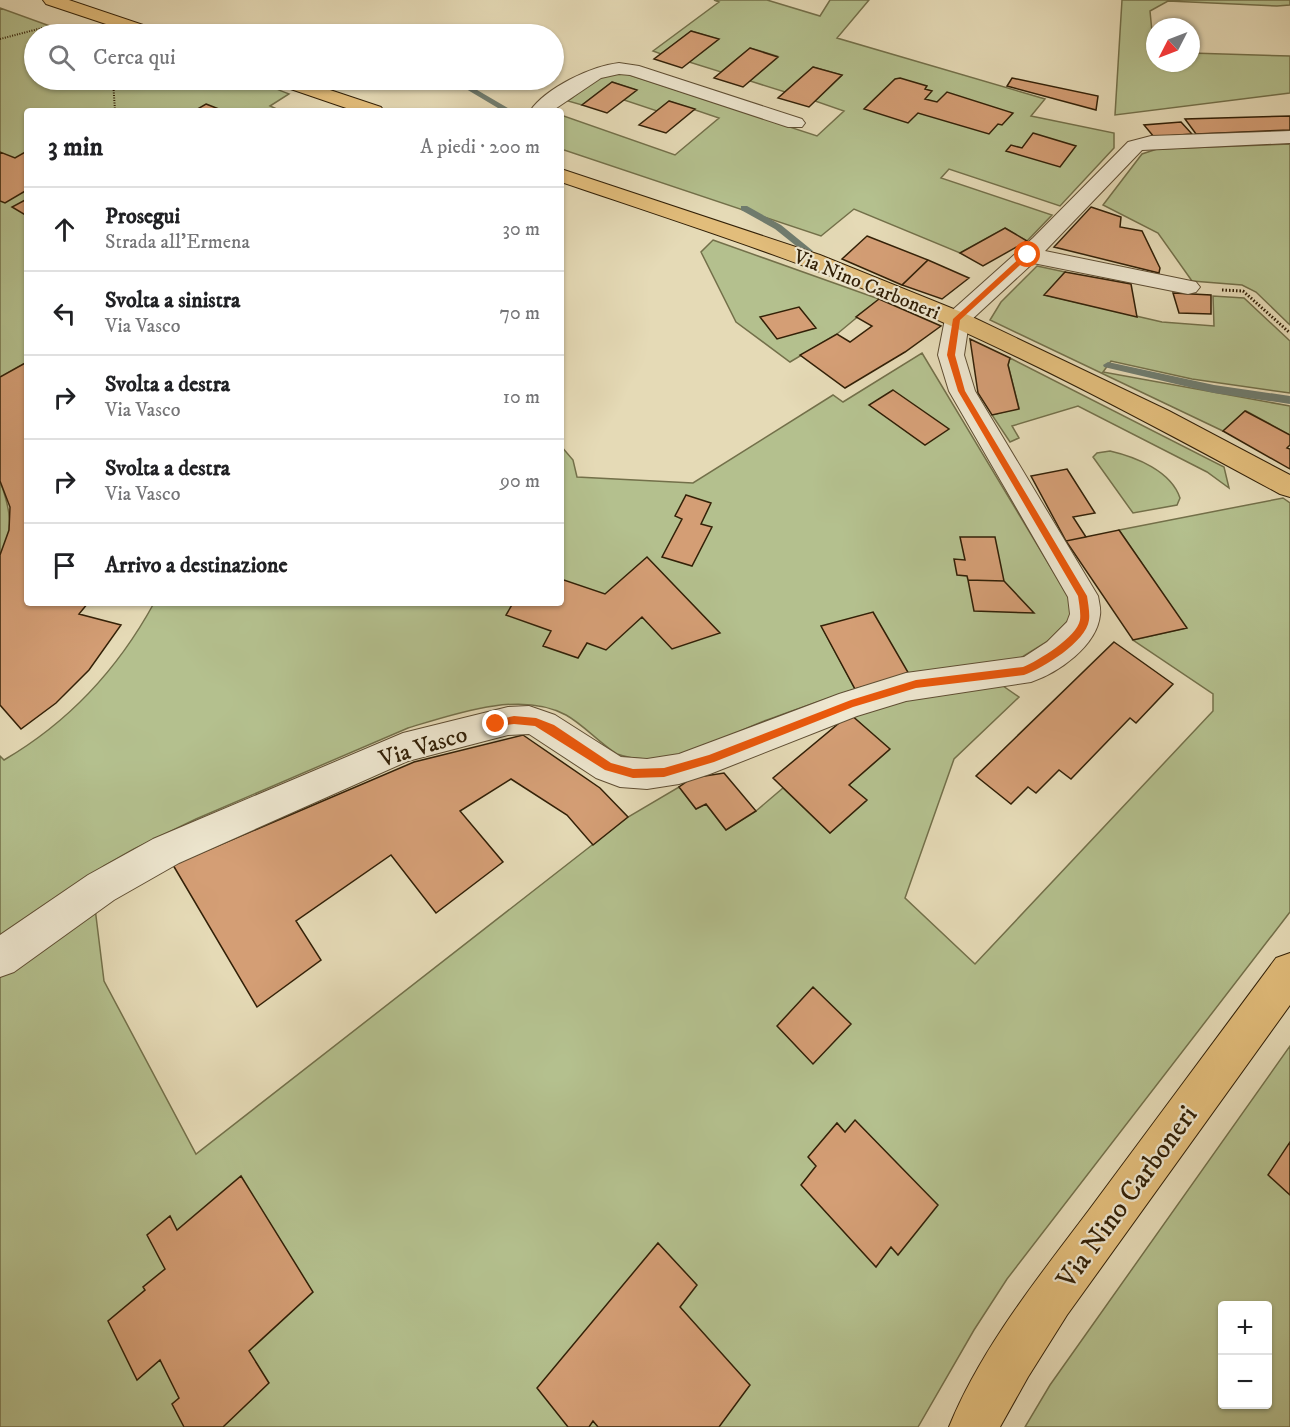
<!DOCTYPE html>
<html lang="it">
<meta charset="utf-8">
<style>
body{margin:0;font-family:"IM FELL DW Pica",serif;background:#f6f6f6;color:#202124}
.controls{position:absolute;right:18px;bottom:18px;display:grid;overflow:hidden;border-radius:6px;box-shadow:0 2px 4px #0004}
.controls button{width:54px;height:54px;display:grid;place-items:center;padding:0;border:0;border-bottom:2px solid #e0e0e0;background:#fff;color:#202124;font:30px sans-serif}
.compass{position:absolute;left:1146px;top:18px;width:54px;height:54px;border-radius:50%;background:#fff;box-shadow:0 2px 4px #0004;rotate:228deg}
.stop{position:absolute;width:18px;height:18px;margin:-14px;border:4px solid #ea580c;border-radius:50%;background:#fff}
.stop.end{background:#ea580c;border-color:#fff;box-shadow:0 2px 6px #0008}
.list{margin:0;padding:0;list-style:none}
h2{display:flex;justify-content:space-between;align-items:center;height:78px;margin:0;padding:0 24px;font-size:26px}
h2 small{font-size:20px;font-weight:400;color:#757577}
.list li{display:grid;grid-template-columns:39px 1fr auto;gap:18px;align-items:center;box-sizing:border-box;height:84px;padding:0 24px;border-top:2px solid #e0e0e0}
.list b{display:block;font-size:22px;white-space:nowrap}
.list p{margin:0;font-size:20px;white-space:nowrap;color:#757577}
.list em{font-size:20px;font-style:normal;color:#757577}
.icon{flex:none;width:33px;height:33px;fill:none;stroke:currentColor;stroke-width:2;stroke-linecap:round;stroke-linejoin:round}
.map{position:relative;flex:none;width:1290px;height:1427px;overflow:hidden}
.search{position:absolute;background:#fff;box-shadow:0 2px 4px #0004;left:24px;top:24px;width:540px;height:66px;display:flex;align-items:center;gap:15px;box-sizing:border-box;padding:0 21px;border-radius:33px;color:#757577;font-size:22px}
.panel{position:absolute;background:#fff;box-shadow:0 2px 4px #0004;left:24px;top:108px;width:540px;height:498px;border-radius:6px}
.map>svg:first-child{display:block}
</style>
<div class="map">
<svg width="1290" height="1427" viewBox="0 0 1290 1427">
<rect width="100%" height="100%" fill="#e5dab6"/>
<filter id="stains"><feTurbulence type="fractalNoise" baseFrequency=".00333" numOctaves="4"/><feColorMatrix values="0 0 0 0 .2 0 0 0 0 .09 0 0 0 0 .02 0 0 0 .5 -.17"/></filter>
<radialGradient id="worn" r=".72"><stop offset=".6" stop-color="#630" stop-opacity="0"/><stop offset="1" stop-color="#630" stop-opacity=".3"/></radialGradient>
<!-- green -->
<path fill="#b4c08e" stroke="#73704a" stroke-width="1.5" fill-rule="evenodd" d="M714 0H767L820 16 830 0H869L837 38 1045 99 1031 116 1114 133V148L1060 206 949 169 941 178 1052 215 1027 241 1005 228 960 253 854 209 821 236 561 149V115L675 155 719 118 669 101 657 111 624 100 636 90 612 82 582 105 568 101C589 85 600 72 627 74L817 136 844 111 815 101 842 75 813 67 785 92 750 81 777 56 750 48 721 72 689 62 718 39 691 31 661 54 653 51 719 2Z
M1122 0H1290V5L1277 6 1168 1 1150 11 1155 63H1191V53L1290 56V93L1115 115Z
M0 8 72 34H34V80H195L220 89C249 72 260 83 289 94L270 106 281 111H27V362L0 377Z
M1290 144V325L1256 292 1242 285 1192 281 1158 233 1103 205 1142 154 1157 149Z
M713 240 879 299 837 334 790 362 736 322 701 252Z
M1037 266 1065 272 1045 295 1162 322 1214 326 1213 296 1244 298 1290 341V393L1192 379 1111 361 1103 372 1290 406V435L1246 411 1223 431 990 320 1001 302Z
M922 353 1071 601 1070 618 1066 623 1048 641 1019 659 909 674 822 627 855 689C826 699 796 709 767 720 722 737 667 772 617 754 599 743 584 725 566 715 521 690 454 714 408 728L196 819 134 849 104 866 0 940V756L4 760C69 722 118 669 154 603H561V446L573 460 577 477 693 483 833 395 843 402Z
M1010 358 1224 467 1229 488 1207 472 1078 406 1012 426 1019 438 1010 442 992 415 1019 408 1008 365Z
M1110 451C1136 457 1171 471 1180 498L1177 505 1133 513 1093 457 1097 453Z
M0 481C9 505 16 532 0 555Z
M1283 498 1290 503V912L1007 1279 974 1330 918 1427H0V977L95 908 104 981 196 1154 628 817 679 787 696 809 706 804 726 830 756 811 783 788 830 833 866 801 849 785 889 750 850 714 923 695 1003 686 1019 697 954 759 905 898 975 964 1213 711V694L1133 640 1186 628 1119 530Z
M1290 1046V1427H1025L1050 1385ZM1222 1306H1268V1404H1222Z"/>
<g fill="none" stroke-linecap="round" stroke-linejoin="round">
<!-- stream -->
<path fill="#6f7c6f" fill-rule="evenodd" d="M387 31 396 34H387Z
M451 80H460L513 111H503Z
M741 206H747L781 225 813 251 805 253 775 229 741 210Z
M1108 362 1214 385 1290 396V404L1214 393 1104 367 1103 365Z"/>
</g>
<!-- building -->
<path fill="#d49e75" stroke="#322007" stroke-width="1.5" d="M691 31 719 39 682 68 654 59Z
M750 48 778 57 743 87 714 78Z
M813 67 842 75 809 107 778 98Z
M900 78 927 86 925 89 932 91 925 99 937 102 947 92 1013 113 1002 125 998 124 989 134 918 113 908 123 864 109 895 79Z
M1012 78 1098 96 1096 110 1007 86Z
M612 82 637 90 607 113 582 105Z
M669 101 695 109 666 133 639 125Z
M206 104 224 111H194Z
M1290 116V130L1196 134 1185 119Z
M1181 122 1192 134 1154 137 1144 125Z
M1033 133 1076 146 1060 167 1006 151 1011 145 1022 148Z
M27 151V190L5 203 0 201V152L15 158Z
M27 199V216L12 207Z
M1091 207 1121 217 1120 227 1142 231 1160 268 1159 273 1054 247Z
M1005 228 1027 241 983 266 960 253Z
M867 236 928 260 902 285 842 259Z
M928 260 969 278 942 299 902 285Z
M1065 272 1131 284 1137 317 1044 295Z
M1173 293 1211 295V314L1179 313Z
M879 299 941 326 905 352 845 388 800 355 837 334 850 342 872 326 856 317Z
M799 307 816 328 777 339 760 317Z
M970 339 1010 358 1008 365 1019 409 992 415 978 393Z
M27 362V603H88L79 614 121 625 89 670 56 703 21 729 0 705V555L9 530 10 507 0 481V377Z
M893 390 949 429 925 445 869 405Z
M1245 411 1290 435V445L1287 448 1290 449V469L1223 431Z
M1067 469 1095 513 1073 517 1086 537 1066 541 1031 476Z
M686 495 711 503 701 524 712 527 692 566 662 557 682 519 675 516Z
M1119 530 1187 628 1133 640 1066 541Z
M960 537H995L1004 581 968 580 967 576 957 575 954 559 965 560Z
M647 557 720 633 672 649 642 617 606 650 587 643 578 658 543 646 551 631 506 615 513 603H561V579L605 594Z
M968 580 1004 581 1034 613 974 611Z
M873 612 909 674 855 689 821 626Z
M1114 642 1173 684 1136 723 1130 718 1071 779 1059 770 1036 793 1028 787 1011 804 976 776Z
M850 714 890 749 849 785 867 800 830 833 773 778Z
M523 735 600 788 628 817 593 845 567 815 511 779 460 811 503 862 436 913 391 855 296 921 321 960 257 1007 173 865 414 762Z
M724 773 756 811 726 830 706 804 696 809 679 787 692 778Z
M813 987 851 1024 813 1064 777 1026Z
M855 1120 938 1205 898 1255 891 1247 876 1267 801 1185 816 1166 808 1157 837 1123 845 1132Z
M1290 1142V1195L1268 1175Z
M241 1176 313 1292 249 1351 269 1383 223 1427H184L172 1404 179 1398 160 1360 137 1380 108 1321 145 1290 143 1287 165 1269 147 1235 170 1216 177 1230Z
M658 1243 697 1285 680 1307 750 1385 719 1427H598L593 1421 589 1427H568L537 1388Z"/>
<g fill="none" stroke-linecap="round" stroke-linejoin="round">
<defs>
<path id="minor" d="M619 63 639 66 802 119 805 123 802 127H788L630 75 619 74 601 78 552 111H530C546 88 591 66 619 63Z
M1290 131V143L1142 150 1045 251 1196 282 1200 287 1196 292 1188 294 1033 263 969 322 964 355 975 391 1098 596C1099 602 1101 609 1100 615 1097 646 1058 673 1031 682L906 701 857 716 710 774 679 784 647 789 620 787 596 778 529 734 508 735 408 761 179 863 114 900 14 972 0 977V935L88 875 153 839 403 733 508 707 529 706 555 715 621 757 647 759 679 754 839 694 906 673 1024 657 1047 642 1067 622 1070 614 1068 597 949 391 938 355 945 319 948 314 1033 238 1128 142 1151 136Z"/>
<path id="major" d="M43 0H69L158 30 161 34H136L46 4Z
M273 80H300L381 107 384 111H355L276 84Z
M561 169 820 255 966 314 1169 411 1290 475V497L1280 494C1171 435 1062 376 949 325 823 268 691 226 561 182Z
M1290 953V1005L1067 1315 1028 1377 1000 1427H949C981 1348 1038 1278 1089 1210 1151 1126 1214 1042 1276 958Z"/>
</defs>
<!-- minor casing -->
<use href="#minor" stroke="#5f4e33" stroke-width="2"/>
<!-- major casing -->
<use href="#major" stroke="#322007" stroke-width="2"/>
<!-- path-far1 -->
<path stroke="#322007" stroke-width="2" stroke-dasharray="1 1.5" stroke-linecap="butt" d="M0 39 42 28
M113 80 115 111"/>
<!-- path -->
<path stroke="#322007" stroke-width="3" stroke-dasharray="1.5 2" stroke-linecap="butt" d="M1222 290 1243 291 1290 333"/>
<!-- minor -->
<use href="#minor" fill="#eee7d0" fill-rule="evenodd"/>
<!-- major -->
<use href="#major" fill="#e2bd7b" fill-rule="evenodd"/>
</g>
<!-- route -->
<path fill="#ea580c" d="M1025 253 1031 255 960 320 955 355 965 391 1087 596C1088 603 1090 613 1089 620 1086 642 1043 668 1024 675L916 688 853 707 714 762 664 777 633 778 605 770 535 726 514 724 493 727 491 724 496 720 514 716 536 718 554 725 611 763 633 769 664 768 709 755 851 700 916 680 1023 667C1038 661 1077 637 1080 620 1081 613 1079 603 1078 596L958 391 947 355 953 319Z"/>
<g text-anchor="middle" stroke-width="4.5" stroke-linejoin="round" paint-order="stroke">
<!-- far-street labels -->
<g font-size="20" fill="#322007" stroke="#eee7d0">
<text transform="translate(867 284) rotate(22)" y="7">Via Nino Carboneri</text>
</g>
<!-- street labels -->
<g font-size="24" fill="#322007" stroke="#eee7d0">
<text transform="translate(423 746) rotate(-17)" y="8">Via Vasco</text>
</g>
<!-- near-street labels -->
<g font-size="28" fill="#322007" stroke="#eee7d0">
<text transform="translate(1126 1196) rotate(-54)" y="10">Via Nino Carboneri</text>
</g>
</g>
<rect width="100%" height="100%" filter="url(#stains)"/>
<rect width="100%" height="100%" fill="url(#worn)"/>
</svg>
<div class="controls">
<button>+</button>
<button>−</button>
</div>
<svg class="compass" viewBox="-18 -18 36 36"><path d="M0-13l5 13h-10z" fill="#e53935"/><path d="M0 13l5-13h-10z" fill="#757577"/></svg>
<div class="stop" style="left:1028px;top:255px"></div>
<div class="stop end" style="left:496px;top:724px"></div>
<div class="search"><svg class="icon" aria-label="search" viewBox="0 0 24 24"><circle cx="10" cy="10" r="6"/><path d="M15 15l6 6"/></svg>Cerca qui</div>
<section class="panel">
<h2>3 min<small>A piedi · 200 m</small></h2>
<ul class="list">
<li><svg class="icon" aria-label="ahead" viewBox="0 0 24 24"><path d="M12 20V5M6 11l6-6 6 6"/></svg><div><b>Prosegui</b><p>Strada all'Ermena</p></div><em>30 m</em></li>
<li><svg class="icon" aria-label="left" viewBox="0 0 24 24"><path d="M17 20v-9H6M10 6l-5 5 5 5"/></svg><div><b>Svolta a sinistra</b><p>Via Vasco</p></div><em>70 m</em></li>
<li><svg class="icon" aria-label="right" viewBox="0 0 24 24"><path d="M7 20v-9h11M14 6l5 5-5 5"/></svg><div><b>Svolta a destra</b><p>Via Vasco</p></div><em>10 m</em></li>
<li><svg class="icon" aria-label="right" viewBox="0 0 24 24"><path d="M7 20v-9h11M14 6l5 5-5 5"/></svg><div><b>Svolta a destra</b><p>Via Vasco</p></div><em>90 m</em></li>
<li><svg class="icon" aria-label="arrive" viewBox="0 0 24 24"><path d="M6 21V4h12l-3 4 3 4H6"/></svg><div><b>Arrivo a destinazione</b></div></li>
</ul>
</section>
</div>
